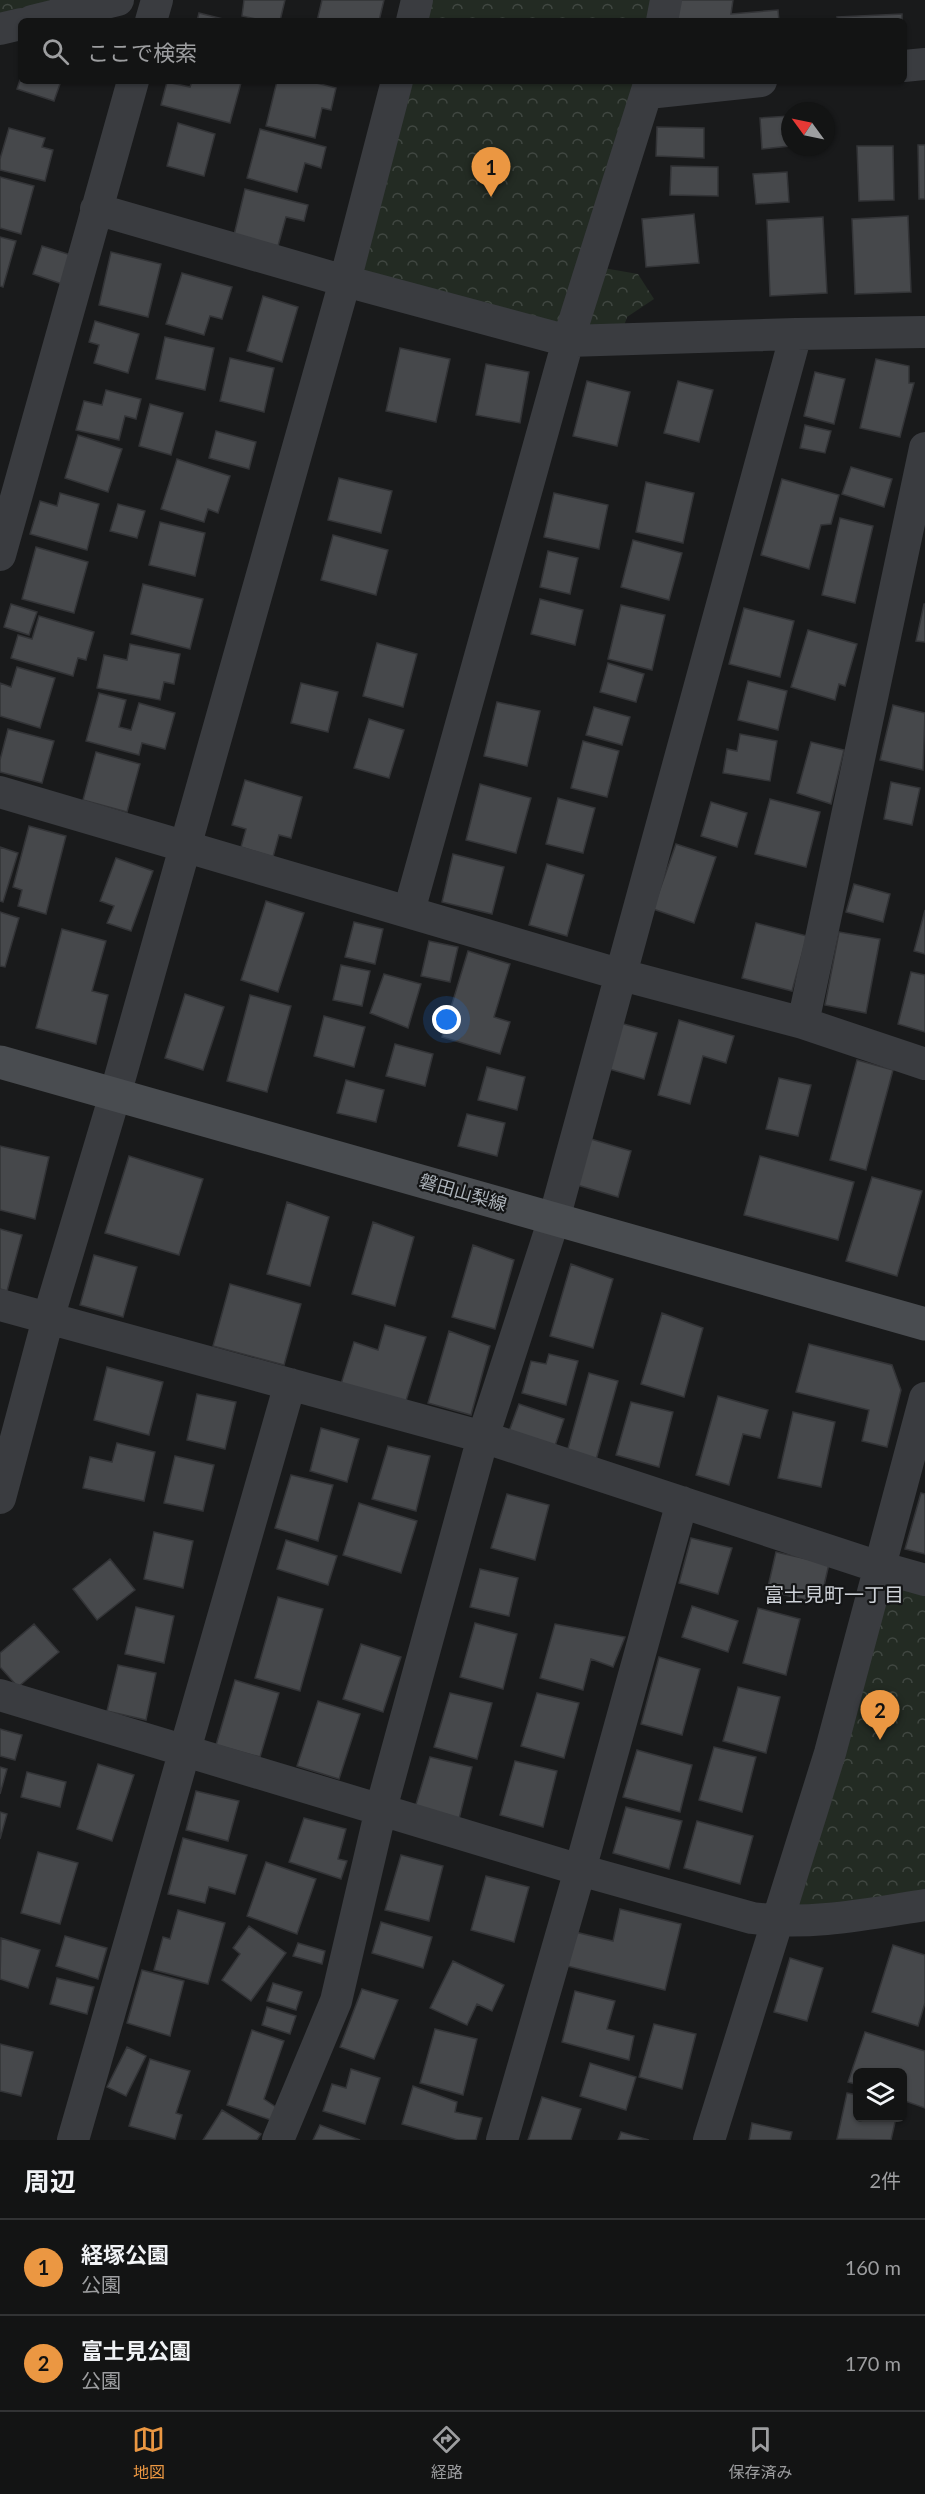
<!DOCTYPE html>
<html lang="ja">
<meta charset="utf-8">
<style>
body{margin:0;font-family:Lato,"Noto Sans JP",sans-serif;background:#1c1d1d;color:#f1f3f6}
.controls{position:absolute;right:18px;bottom:18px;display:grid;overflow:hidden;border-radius:9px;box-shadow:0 2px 4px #0004}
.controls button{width:54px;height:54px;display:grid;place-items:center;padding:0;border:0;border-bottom:2px solid #323334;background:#131414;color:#f1f3f6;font:30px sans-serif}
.compass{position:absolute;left:781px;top:102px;width:54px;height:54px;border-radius:50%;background:#131414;box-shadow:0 2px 4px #0004;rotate:303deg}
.you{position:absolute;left:447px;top:1020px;width:21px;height:21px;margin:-15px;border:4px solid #fff;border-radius:50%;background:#1a73e8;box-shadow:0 0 0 9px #1a73e833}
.badge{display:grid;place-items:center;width:39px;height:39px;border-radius:50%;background:#eb9742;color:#111;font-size:20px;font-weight:700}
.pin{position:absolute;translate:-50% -50px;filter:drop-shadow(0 2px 3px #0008)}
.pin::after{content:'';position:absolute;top:32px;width:21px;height:18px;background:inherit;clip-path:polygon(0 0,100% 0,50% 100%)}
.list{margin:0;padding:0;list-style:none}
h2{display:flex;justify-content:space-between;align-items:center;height:78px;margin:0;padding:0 24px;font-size:26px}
h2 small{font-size:20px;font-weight:400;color:#9d9ea0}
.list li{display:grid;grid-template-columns:39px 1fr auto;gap:18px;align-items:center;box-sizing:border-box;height:96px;padding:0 24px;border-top:2px solid #323334}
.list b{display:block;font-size:22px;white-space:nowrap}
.list p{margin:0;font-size:20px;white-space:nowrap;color:#9d9ea0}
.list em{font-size:20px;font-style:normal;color:#9d9ea0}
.icon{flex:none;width:33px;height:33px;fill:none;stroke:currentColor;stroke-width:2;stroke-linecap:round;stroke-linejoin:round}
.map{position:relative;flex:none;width:925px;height:2140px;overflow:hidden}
.search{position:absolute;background:#131414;box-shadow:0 2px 4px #0004;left:18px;right:18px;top:18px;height:66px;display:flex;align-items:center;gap:15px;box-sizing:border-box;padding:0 21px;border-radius:9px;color:#9d9ea0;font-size:22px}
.sheet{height:270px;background:#131414}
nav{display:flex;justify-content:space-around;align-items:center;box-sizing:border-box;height:84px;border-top:2px solid #323334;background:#131414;font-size:16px;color:#9d9ea0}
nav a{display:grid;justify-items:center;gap:3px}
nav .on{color:#eb9742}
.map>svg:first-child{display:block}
</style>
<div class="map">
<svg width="925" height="2140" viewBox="0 0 925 2140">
<defs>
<pattern id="forest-crowns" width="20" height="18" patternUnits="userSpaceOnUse" patternTransform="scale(1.5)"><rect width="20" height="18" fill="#232b23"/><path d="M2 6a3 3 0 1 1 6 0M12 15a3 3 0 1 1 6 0" fill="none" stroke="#404741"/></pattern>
</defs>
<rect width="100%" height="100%" fill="#191a1b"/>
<!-- forest -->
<path fill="url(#forest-crowns)" d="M0 0H120L0 24Z
M424 0H662L660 21H415Z
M397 81H650L592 266 638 274 654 299 627 317 623 329 558 325 345 281Z
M879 1567 925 1580V1900L790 1919Z"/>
<!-- building -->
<path fill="#46484b" stroke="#333437" stroke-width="1.5" d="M244 0H285L280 21H266L242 16Z
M322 0H384L379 21H317Z
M680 0H733L731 14 778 10 779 21H676Z
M199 13 231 21H197Z
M902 14V21H838L837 17Z
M21 77V81H61L54 101 17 89Z
M192 81 241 83 230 123 161 105 167 82 190 87Z
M277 81H309L336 88 331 110 322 108 315 138 266 126Z
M790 116V146L762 149 760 118Z
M178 123 215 134 204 176 167 166Z
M657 127 704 128V158L656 156Z
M9 128 45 138 42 147 53 150 45 181 0 170V159Z
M260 129 326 147 321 168 305 163 297 192 247 178Z
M918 145H925V199H919Z
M857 146H893L894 200 859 201Z
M671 166 718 167V196L670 195Z
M787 172 789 202 756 204 753 174Z
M0 177 34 186 21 234 0 228Z
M245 189 308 205 304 221 286 217 278 246 234 235Z
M694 214 699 263 646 267 642 219Z
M908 216 911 292 855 294 852 219Z
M823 217 827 293 770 296 767 220Z
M0 237 16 241 3 287 0 286Z
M42 246 71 255 62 284 33 274Z
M111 252 161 264 148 317 99 305Z
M182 273 232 287 222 319 210 316 204 335 166 324Z
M263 296 298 307 282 362 247 351Z
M95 321 139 334 128 373 94 363 99 345 89 342Z
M165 337 214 348 205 390 156 379Z
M400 348 450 359 436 422 386 411Z
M230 358 274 368 264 412 220 401Z
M876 359 909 366V383H914L900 437 860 428Z
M486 364 529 372 520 423 476 415Z
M815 372 845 379 834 424 804 416Z
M587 381 630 392 617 446 573 436Z
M678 381 713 390 699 442 664 433Z
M106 390 141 399 136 419 125 416 119 440 76 430 84 401 102 405Z
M150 404 183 413 171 455 139 446Z
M805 425 831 431 825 453 800 448Z
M216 431 256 442 249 469 209 458Z
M78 435 122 449 108 492 65 478Z
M177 459 230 476 218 513 208 509 204 522 161 509Z
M851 467 892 479 884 507 842 494Z
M339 478 392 491 381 533 328 520Z
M782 479 839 495 831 524 821 525 809 569 761 555Z
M646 482 694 493 683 543 636 532Z
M60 493 99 504 87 550 30 534 40 501 57 506Z
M554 493 608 505 599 549 544 537Z
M118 504 145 511 137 538 110 531Z
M840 518 873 526 855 603 822 595Z
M160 522 205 533 195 576 149 565Z
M333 535 388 550 376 595 321 580Z
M633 540 682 553 669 600 621 587Z
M36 547 88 562 74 613 22 599Z
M548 551 578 558 570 594 540 587Z
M143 584 203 599 190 649 131 634Z
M540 599 583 610 575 645 531 634Z
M11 604 37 612 29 635 4 627Z
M924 604H925V642L916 641Z
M621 605 665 615 652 670 608 659Z
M744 608 794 621 780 677 729 664Z
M39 616 94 632 86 660 78 658 73 676 11 658 18 635 32 639Z
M808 630 857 644 845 686 839 684 835 700 791 687Z
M377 643 417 654 403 707 363 696Z
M130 644 180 654 174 684 164 682 160 700 97 688 104 655 127 660Z
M608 663 644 674 636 702 600 692Z
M17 667 55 678 40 728 0 716V683L11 687Z
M748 681 787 691 778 730 738 720Z
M301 683 338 692 328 732 291 723Z
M99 693 126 700 119 727 131 730 139 703 175 713 165 749 142 743 139 755 86 741Z
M497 702 540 711 527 766 484 756Z
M893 705 925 713 923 770 880 760Z
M594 707 630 717 622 745 586 735Z
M369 719 404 730 389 778 354 768Z
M8 729 54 741 42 783 0 772V760Z
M740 734 777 741 770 781 723 773 727 749 737 751Z
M583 741 619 751 607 797 571 788Z
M811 742 844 750 831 804 797 793Z
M96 752 140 764 127 812 83 800Z
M245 780 302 797 291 838 279 835 273 857 241 847 246 829 232 825Z
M891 782 920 788 912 825 884 819Z
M480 784 531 798 516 853 466 840Z
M558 798 595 808 583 853 546 844Z
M770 799 820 812 806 867 755 854Z
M711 802 747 813 737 847 701 836Z
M29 826 66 836 46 914 18 906 22 890 13 887Z
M676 844 716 857 694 923 653 909Z
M0 847 18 853 3 902 0 901Z
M453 854 504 867 492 914 442 902Z
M116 858 153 871 131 931 107 923 114 906 100 901Z
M547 864 584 875 567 936 529 925Z
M854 884 890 894 883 922 846 912Z
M266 901 304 913 278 992 241 980Z
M925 910V954L914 951Z
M0 912 19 918 5 967 0 966Z
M354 922 383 929 375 964 345 957Z
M756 923 807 936 792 991 742 978Z
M62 929 106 941 92 991 108 995 96 1044 36 1028Z
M839 932 880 939 866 1013 825 1005Z
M429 941 458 947 450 982 421 976Z
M468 951 510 964 494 1017 510 1022 500 1054 442 1037Z
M341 965 370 971 362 1006 333 1000Z
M911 972 925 975V1032L898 1024Z
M384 974 421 984 408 1028 370 1013Z
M185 994 224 1007 203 1070 165 1058Z
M250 995 291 1006 267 1092 227 1081Z
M324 1016 365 1027 354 1067 314 1056Z
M679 1020 734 1036 726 1063 703 1056 690 1104 658 1095Z
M620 1023 657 1033 644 1079 609 1069Z
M395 1044 433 1054 425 1086 386 1076Z
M857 1060 893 1070 866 1170 830 1160Z
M487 1067 525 1077 517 1110 478 1100Z
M779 1078 811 1085 798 1136 766 1129Z
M346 1080 384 1090 376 1122 337 1113Z
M467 1114 505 1123 497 1156 458 1146Z
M591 1139 631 1151 618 1197 577 1185Z
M0 1146 49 1157 35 1219 0 1210Z
M129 1156 203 1179 179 1255 105 1233Z
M760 1156 854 1182 838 1240 744 1215Z
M872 1177 922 1191 897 1276 846 1261Z
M287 1202 329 1217 310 1286 267 1274Z
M373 1222 414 1237 395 1306 352 1294Z
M0 1229 22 1235 7 1291 0 1289Z
M473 1245 514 1260 495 1329 452 1317Z
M94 1255 137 1267 123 1317 80 1305Z
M571 1264 613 1279 593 1348 550 1336Z
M230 1284 301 1304 284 1365 213 1346Z
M662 1313 703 1328 684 1397 641 1384Z
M385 1325 426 1337 405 1404 341 1384 354 1342 378 1350Z
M449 1331 490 1346 471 1415 428 1403Z
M809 1344 892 1365 901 1390 887 1447 862 1441 869 1410 796 1392Z
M549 1354 578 1361 566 1405 522 1393 531 1361 546 1364Z
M107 1367 163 1382 149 1435 94 1420Z
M589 1373 618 1381 596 1460 567 1452Z
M197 1394 236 1402 225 1449 187 1440Z
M718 1396 768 1410 760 1438 743 1434 729 1485 696 1475Z
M631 1402 673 1412 659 1467 616 1455Z
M519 1404 564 1419 554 1449 508 1434Z
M793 1412 835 1422 821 1487 778 1478Z
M321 1428 359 1439 347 1482 310 1471Z
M117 1443 155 1452 144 1501 83 1488 90 1457 112 1462Z
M388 1446 430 1456 416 1511 372 1499Z
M175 1456 214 1465 203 1511 164 1503Z
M291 1475 333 1485 318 1541 275 1528Z
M921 1493 925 1494V1554L905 1549Z
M507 1494 549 1505 535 1560 491 1548Z
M359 1503 417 1521 401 1573 343 1555Z
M154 1532 193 1541 183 1588 144 1579Z
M691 1538 732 1548 718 1594 679 1583Z
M286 1540 337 1556 328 1585 277 1569Z
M776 1552 829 1564 820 1603 767 1591Z
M110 1559 135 1590 97 1620 73 1589Z
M480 1569 518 1578 509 1616 470 1607Z
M278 1597 323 1609 300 1691 255 1678Z
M692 1606 738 1621 728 1652 682 1637Z
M136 1607 174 1616 164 1663 125 1654Z
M758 1608 800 1619 786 1675 743 1663Z
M475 1623 517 1634 503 1689 460 1677Z
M34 1624 59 1652 18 1687 0 1667V1653Z
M555 1624 625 1637 613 1667 591 1659 583 1690 540 1678Z
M361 1644 401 1657 383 1712 343 1699Z
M659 1657 700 1669 682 1735 641 1724Z
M118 1665 156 1673 146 1720 107 1711Z
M235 1680 279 1693 260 1757 216 1745Z
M738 1687 780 1697 766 1753 723 1741Z
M450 1693 492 1703 477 1759 434 1747Z
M537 1693 579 1703 564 1758 521 1746Z
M318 1701 360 1714 339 1779 297 1766Z
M0 1729 22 1735 15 1760 0 1756Z
M714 1747 756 1757 742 1812 699 1800Z
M637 1750 692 1765 680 1812 623 1797Z
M430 1757 472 1767 458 1823 414 1811Z
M515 1761 557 1771 543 1827 500 1815Z
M98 1764 134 1775 112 1841 77 1829Z
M0 1767 7 1769 0 1794Z
M27 1772 66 1782 60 1807 21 1797Z
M196 1791 239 1801 228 1841 186 1830Z
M626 1807 682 1821 669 1869 613 1853Z
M0 1812 7 1814 0 1839Z
M304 1818 346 1829 338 1859 347 1861 341 1879 289 1862Z
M697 1821 753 1836 740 1884 684 1868Z
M183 1838 247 1855 235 1894 209 1887 205 1903 168 1894Z
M38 1852 78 1863 60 1924 21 1913Z
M401 1855 443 1866 429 1921 385 1910Z
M266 1862 316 1879 297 1934 247 1916Z
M486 1876 529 1887 514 1942 471 1930Z
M620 1909 681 1924 665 1990 567 1966 575 1932 613 1941Z
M178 1910 225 1923 208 1984 154 1970 163 1937 170 1939Z
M381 1922 432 1937 423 1968 372 1953Z
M249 1926 286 1953 251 2001 222 1980 240 1954 233 1948Z
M65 1936 107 1948 98 1979 56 1966Z
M1 1938 40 1950 28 1988 0 1979Z
M298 1943 325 1951 322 1964 293 1956Z
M893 1945 925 1955V2003L918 2026 872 2012Z
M790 1958 823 1968 807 2021 774 2012Z
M453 1961 504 1985 492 2011 477 2004 467 2025 430 2008Z
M142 1970 184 1981 170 2036 127 2023Z
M57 1978 94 1987 87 2014 50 2004Z
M273 1983 302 1992 296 2010 267 2001Z
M362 1989 398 2000 374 2059 340 2047Z
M575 1991 615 2001 607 2029 634 2036 629 2060 562 2042Z
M267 2007 296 2016 290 2034 262 2025Z
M654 2024 696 2034 682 2089 639 2077Z
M435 2029 477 2039 463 2095 420 2083Z
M252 2030 284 2041 264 2099 276 2107 271 2120 227 2105Z
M865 2032 925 2051V2108L902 2100V2072H858V2085L848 2082Z
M0 2044 33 2052 21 2096 0 2091Z
M127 2047 146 2056 126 2096 107 2087Z
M150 2059 190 2071 176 2113 182 2115 175 2139 129 2126Z
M590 2063 636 2077 626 2110 580 2096Z
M351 2069 380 2078 365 2124 323 2111 332 2084 346 2088Z
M413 2086 457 2102 455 2112 482 2118 476 2140H458L402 2124Z
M847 2093 858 2095V2118H896L891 2140 837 2139Z
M542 2097 581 2109 571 2140H528Z
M222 2110 261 2134 257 2140H203Z
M752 2123 792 2132 790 2140H749Z
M320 2125 360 2140H313Z
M621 2132 649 2140H618Z"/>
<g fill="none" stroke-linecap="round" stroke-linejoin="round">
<!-- street -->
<path stroke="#3a3c40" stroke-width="32" d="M32 21 118 0
M151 21 157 0
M412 21 417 0
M662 21 666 0
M0 29 21 24
M904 66 925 64
M648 93 761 81
M96 209 345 281 568 341 796 334 925 332
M0 555 133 81
M0 792 622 975 803 1023 925 1064
M409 911 568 341 650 81
M803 1023 925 448
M0 1305 483 1437 879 1567 925 1580
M0 1498 48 1319 115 1095 345 281 397 81
M0 1695 580 1870 752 1918C810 1926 867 1914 925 1905
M73 2140 290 1384
M278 2140 336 2001 381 1809 483 1437 554 1219 796 334
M502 2140 580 1870 682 1502
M709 2140 830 1753 925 1398"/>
<!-- secondary -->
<path stroke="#494c50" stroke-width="33" d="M0 1062 925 1324"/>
</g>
<g text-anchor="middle" stroke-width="4.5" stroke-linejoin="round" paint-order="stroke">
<!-- street labels -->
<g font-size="18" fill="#acb3ba" stroke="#141516">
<text transform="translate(463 1193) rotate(16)" y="6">磐田山梨線</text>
</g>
<!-- neighbourhood labels -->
<g font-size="20" fill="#cdd1d7" stroke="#141516">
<text x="834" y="1602">富士見町一丁目</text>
</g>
</g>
</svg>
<div class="controls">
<button><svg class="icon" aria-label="layers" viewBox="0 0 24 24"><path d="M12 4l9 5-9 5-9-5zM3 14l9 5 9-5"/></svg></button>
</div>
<svg class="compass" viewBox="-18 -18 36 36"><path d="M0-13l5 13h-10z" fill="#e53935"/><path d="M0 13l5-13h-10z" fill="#9d9ea0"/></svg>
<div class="you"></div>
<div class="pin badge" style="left:491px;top:197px">1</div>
<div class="pin badge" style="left:880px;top:1740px">2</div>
<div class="search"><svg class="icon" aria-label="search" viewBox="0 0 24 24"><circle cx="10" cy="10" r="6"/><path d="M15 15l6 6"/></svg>ここで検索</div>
</div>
<section class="sheet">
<h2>周辺<small>2件</small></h2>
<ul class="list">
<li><span class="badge">1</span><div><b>経塚公園</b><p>公園</p></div><em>160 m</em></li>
<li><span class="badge">2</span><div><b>富士見公園</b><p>公園</p></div><em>170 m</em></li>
</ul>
</section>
<nav>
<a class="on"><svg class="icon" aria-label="map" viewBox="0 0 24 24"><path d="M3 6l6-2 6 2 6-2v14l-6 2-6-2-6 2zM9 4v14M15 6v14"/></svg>地図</a>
<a><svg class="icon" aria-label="directions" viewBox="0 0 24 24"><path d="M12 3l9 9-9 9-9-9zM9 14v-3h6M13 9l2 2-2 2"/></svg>経路</a>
<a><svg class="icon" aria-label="saved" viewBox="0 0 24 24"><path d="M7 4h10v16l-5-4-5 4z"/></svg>保存済み</a>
</nav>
